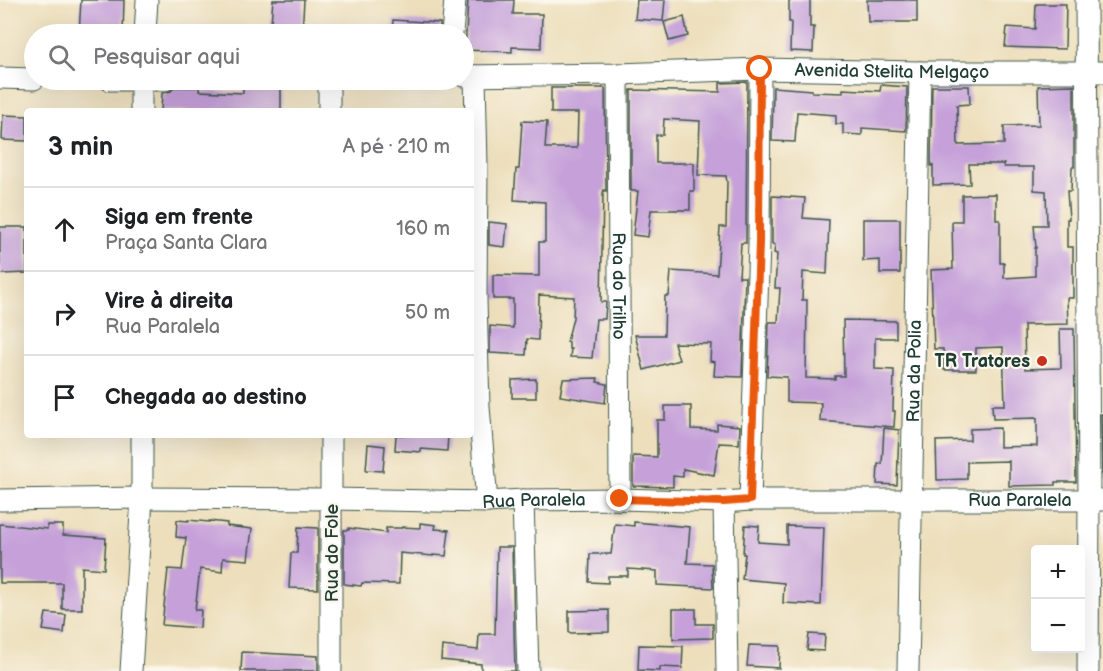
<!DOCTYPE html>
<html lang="pt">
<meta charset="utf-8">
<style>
body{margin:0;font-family:"Balsamiq Sans",sans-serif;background:#f6f6f6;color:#202124}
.controls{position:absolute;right:18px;bottom:18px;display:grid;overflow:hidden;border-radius:6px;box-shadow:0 6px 24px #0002}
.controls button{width:54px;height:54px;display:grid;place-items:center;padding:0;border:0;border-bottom:2px solid #e0e0e0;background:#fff;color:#202124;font:30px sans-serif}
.stop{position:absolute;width:18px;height:18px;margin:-14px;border:4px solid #ea580c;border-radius:50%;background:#fff}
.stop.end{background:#ea580c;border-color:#fff;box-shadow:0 2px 6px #0008}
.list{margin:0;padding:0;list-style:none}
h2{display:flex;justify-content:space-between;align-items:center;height:78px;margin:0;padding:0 24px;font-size:26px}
h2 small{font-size:20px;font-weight:400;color:#757577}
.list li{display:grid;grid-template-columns:39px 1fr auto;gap:18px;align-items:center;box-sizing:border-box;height:84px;padding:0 24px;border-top:2px solid #e0e0e0}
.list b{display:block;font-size:22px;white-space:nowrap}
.list p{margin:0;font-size:20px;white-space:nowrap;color:#757577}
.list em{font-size:20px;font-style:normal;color:#757577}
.icon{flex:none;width:33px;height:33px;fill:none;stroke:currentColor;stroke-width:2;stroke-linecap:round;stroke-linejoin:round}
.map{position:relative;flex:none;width:1103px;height:671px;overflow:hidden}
.search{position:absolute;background:#fff;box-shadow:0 6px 24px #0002;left:24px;top:24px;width:450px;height:66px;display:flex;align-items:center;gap:15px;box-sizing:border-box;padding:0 21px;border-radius:33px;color:#757577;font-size:22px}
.panel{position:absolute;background:#fff;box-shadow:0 6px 24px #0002;left:24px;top:108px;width:450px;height:330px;border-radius:6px}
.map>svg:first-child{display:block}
</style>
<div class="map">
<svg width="1103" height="671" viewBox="0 0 1103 671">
<rect width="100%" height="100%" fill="#fbf7ec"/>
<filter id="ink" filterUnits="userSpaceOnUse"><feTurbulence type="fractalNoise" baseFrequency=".0167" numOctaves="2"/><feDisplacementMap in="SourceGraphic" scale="12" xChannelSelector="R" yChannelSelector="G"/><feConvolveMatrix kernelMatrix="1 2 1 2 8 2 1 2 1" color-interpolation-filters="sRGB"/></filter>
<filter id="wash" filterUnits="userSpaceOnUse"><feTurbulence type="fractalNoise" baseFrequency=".008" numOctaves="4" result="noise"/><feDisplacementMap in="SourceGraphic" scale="24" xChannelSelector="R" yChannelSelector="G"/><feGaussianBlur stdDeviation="1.35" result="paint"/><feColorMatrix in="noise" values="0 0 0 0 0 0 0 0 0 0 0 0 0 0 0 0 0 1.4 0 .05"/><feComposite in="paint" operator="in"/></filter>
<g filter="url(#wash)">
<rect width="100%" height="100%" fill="#eddfbc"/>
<g id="blocks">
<!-- building -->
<path fill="#c5a0d9" d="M81 0H124L123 34H79Z
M273 0H304L302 34H270Z
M468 0H514L513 14H542L541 48 512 47V52L465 50Z
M637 0H665L663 21 635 19Z
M789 0H810V27H814L813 52 790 51 791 22H789Z
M867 0H917V22H868Z
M1036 4H1066L1065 49 1005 47 1007 27 1035 29Z
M684 17 688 36 669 41 664 22Z
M393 20 440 23V34H392Z
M747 82 746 243H741L739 277H745L742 377 714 376 715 362 710 361 711 344 674 343 679 360 644 370 635 335H664L665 296H669L671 271 717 274 720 227H726L727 182 726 176 698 175 700 121 664 119 663 135H656V163H694V191H690V210H651L648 237 633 235 638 191H631V90L720 92V83Z
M266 85H281V111H161L162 93 171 91 175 87H199V91L243 93V87H266Z
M881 85 907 87 906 131 862 128V135L843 134V124H836V115L797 112 795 142 772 141 773 87 812 90V92L843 93V89L880 91Z
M1074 85V167H1072L1071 191H1067L1069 219H1067V247H1073V298H1067L1068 324 1024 325 1025 369 1061 368 1060 329H1074L1076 482H1055V485L1009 486V461L967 462V479L937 480 936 441 970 440V429L1000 428V447L1037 446V418L993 419 992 405H1005L1003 347 976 348V370H944L943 349H934L931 270 953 269 952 221H962V195L996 194V220H1000V263H1004V278L1035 276V248H1036L1034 225H1047L1046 191 1034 190V167H1004V164H969L970 184 933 185V165L931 166 932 86H969L970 104 957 105 958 145 1004 144V126L1039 125 1038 86Z
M551 88H605L606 191 604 190 603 193 601 302H606L605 319H596L592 358 570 357 571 349H569V342H567L573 318 574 297 539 295 538 340 527 339 526 355 490 353V326L513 328V299H493V275L539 276V242H545V202L514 200 516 169H519L522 121 547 122 545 148H577L578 113H551Z
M3 115 27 116V141L2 140Z
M772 196 805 198 803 218 829 220 827 274 803 272 802 300H807L806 378 835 379V376H844L843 320 896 321V338H875V369L894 370 893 411H895L894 427 820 421 821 403 787 402V377L767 376 769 322H778L780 288H775L777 254 774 253 775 245 772 244Z
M863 219H900V273H880V260L863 261Z
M489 222 507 224 505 247 489 245Z
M0 227H27V273L0 274Z
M598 378 597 382 607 384 605 403 560 396 563 379Z
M536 379V398H512V380Z
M665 406H691V429L717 430V424L740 426 739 444 719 443 714 475 683 469V477L673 476V487L633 486V456L657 457V420H665Z
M1101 414H1103V479H1102Z
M884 428 899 430 897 485 877 484 878 464H882Z
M396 435H448L447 451 421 449V452L395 450Z
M368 444 385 446 383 471 366 470Z
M177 520 188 521V520L209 522V521L227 523V526L252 529 248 560 223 558 222 572 200 569 195 610H201L200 628 162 625 168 569 182 570 186 538 176 537Z
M634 522 690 527 687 563 712 564 713 588 657 585V571L628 569V576H608V583L589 582 590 554H611L615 524 634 526Z
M420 523 436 525 435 529 449 530 446 556 433 555V556L400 553 399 584 362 583 361 586 344 584V530H349V528L386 533V528H402V527L420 528Z
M0 524 47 529V525H63V535L106 538 104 569 82 567V609H62V583H0Z
M745 525 759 526 758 542 787 544V526L824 527 821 605 783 603 784 583 742 579 745 554H743Z
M298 527 318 528V589L289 588 291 553H297Z
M497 547H512L515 671H481V664L441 660 442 646 478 650 479 634H495Z
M673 609H696V624H713V638L673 639Z
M609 610V632L569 633V611Z
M46 613 66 615 64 633 43 630Z
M809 634 825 635 824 651 807 650Z
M639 645 683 646 682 668 660 667V671L638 670Z
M749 645 780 646 779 668 747 666Z
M242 652 318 656V671H241Z"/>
</g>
</g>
<g filter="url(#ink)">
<use href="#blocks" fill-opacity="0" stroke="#3e5548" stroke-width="1.5"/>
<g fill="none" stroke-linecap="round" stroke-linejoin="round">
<defs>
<g id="minor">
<path d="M1086 0 1089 500 1088 671"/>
<path d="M145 34 147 0"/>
<path d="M452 34 455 0"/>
<path id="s1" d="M618 74 620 499"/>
<path id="s2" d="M464 76 618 74 760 69 920 72H1103"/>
<path d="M475 76 477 167 476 299 479 407 487 502"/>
<path d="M0 78 34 79"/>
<path d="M110 80H165"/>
<path d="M141 80V111"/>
<path d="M329 80V111"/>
<path d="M331 435V671"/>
<path id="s3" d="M0 500 142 498 332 499 487 502 523 500 620 499 724 502 750 500H1103"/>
<path d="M523 500 528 671"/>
<path d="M750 500 759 244 760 69"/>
<path d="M724 502 727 671"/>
<path d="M131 671 142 498V435"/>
<path id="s4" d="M908 671 920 72"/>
</g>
</defs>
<!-- minor casing -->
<use href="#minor" stroke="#3e5548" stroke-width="23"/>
<!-- minor -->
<use href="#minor" stroke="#fff" stroke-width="21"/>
</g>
</g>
<g fill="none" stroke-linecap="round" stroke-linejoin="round" filter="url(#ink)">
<!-- route -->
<path stroke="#ea580c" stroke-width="8" d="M620 499 724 502 750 500 759 243 760 69"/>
</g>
<!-- markers -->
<circle fill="#c8321e" stroke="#fbf7ec" stroke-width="2" cx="1042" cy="361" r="6"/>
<g text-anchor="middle" stroke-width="4.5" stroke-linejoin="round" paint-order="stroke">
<!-- street labels -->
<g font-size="18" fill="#1f3d34" stroke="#fbf7ec">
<text dy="6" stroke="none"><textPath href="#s2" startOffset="428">Avenida Stelita Melgaço</textPath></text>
<text dy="6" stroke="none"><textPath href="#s1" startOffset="212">Rua do Trilho</textPath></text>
<text dy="6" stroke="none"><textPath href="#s4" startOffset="300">Rua da Polia</textPath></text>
<text dy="6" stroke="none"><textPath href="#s3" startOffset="534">Rua Paralela</textPath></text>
<text dy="6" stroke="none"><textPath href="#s3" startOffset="1020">Rua Paralela</textPath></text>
<text transform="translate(332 553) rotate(-90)" y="6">Rua do Fole</text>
</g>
<!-- poi labels -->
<g font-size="18" font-weight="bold" fill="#1f3d34" stroke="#fbf7ec" text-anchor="end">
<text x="1030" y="367">TR Tratores</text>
</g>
</g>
</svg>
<div class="controls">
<button>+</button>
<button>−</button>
</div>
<div class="stop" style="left:760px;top:69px"></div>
<div class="stop end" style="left:620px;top:499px"></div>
<div class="search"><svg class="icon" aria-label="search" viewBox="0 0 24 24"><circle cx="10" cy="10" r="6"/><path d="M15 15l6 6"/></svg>Pesquisar aqui</div>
<section class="panel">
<h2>3 min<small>A pé · 210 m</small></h2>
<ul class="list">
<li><svg class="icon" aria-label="ahead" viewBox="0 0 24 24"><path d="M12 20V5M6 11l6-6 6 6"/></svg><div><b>Siga em frente</b><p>Praça Santa Clara</p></div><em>160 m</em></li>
<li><svg class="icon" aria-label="right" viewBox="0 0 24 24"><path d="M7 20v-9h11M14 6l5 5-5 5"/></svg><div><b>Vire à direita</b><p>Rua Paralela</p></div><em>50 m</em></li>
<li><svg class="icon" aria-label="arrive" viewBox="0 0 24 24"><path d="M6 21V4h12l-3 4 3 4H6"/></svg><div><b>Chegada ao destino</b></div></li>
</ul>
</section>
</div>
